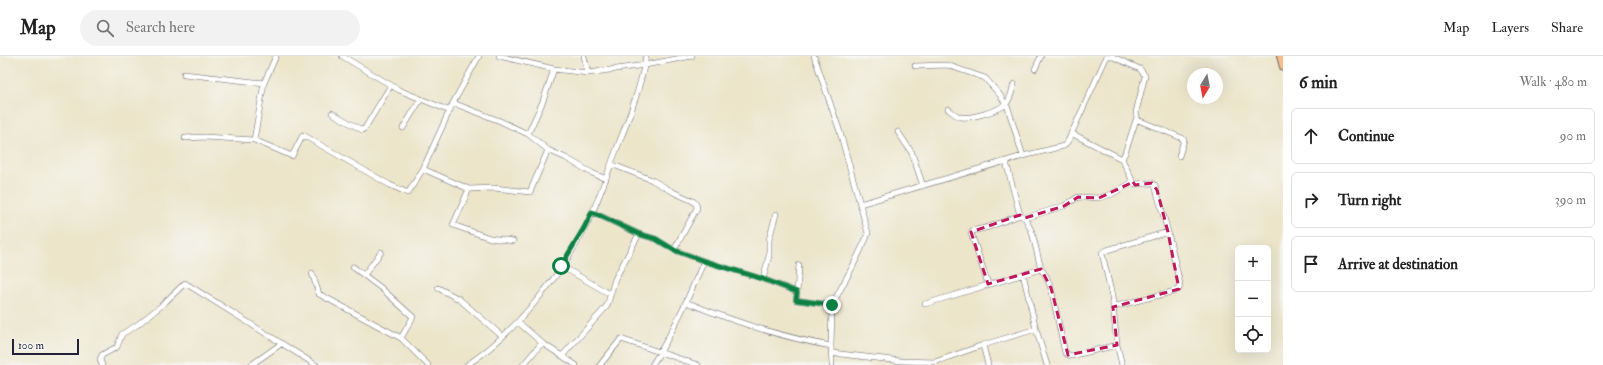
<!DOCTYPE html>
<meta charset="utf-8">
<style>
body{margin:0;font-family:"IM FELL Double Pica",serif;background:#f2f2f2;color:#222}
.controls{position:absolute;right:12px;bottom:12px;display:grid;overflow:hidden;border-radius:6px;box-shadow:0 4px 16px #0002}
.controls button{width:36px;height:36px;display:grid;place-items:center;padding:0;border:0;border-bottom:1px solid #e0e0e0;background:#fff;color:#222;font:20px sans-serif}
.compass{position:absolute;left:1187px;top:12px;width:36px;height:36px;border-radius:50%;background:#fff;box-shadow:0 4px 16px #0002;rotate:190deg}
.scale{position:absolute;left:12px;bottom:10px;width:67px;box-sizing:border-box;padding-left:4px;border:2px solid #22223b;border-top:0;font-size:11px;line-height:14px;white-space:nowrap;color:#22223b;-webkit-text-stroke:3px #f6f6f2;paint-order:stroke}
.stop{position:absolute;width:12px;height:12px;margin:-9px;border:3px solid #0b8043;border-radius:50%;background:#fff}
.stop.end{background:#0b8043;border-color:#fff;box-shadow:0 1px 4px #0008}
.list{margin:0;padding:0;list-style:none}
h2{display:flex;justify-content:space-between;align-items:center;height:52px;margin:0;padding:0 16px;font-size:17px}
h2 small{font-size:13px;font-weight:400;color:#767676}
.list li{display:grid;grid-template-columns:26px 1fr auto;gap:12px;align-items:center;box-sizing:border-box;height:56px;margin:0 8px 8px;padding:0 8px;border:1px solid #e0e0e0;border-radius:6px}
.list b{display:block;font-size:15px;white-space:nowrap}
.list em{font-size:13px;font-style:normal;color:#767676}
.icon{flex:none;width:22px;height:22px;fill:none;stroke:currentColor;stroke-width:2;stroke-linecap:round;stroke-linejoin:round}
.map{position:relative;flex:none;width:1283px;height:309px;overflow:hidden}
header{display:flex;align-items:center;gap:24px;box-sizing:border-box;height:56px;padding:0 20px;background:#fff;border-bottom:1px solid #e0e0e0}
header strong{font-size:19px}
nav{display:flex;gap:22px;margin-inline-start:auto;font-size:14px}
.search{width:280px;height:36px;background:#f2f2f2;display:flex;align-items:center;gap:10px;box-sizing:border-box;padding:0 14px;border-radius:22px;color:#767676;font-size:15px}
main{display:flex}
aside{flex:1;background:#fff}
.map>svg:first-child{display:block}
</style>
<header>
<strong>Map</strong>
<div class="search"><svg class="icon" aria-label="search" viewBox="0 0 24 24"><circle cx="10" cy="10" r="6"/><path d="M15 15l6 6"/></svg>Search here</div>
<nav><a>Map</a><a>Layers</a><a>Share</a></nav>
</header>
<main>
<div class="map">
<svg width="1283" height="309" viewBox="0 0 1283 309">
<rect width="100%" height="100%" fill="#f6f6f2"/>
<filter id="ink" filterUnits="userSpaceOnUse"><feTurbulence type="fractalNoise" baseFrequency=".025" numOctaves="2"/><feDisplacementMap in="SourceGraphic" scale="8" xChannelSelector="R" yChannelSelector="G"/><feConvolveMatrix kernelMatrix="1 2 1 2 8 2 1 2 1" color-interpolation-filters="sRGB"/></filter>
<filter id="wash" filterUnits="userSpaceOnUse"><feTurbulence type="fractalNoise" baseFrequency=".012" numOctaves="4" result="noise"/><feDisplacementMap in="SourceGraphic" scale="16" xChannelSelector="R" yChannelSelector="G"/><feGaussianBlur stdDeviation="0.9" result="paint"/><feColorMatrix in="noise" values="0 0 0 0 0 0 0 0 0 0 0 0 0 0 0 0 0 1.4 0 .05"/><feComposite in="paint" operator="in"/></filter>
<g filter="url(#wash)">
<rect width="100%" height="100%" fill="#ece5ca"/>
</g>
<g filter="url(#ink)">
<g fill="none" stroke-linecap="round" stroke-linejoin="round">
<defs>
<path id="minor" d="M342 0 399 34 421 43
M499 0 554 13 588 17 645 9 692 0
M584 0 588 17
M814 0 840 76 868 177 866 183 853 210 832 249 831 290 832 309
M1111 0 1140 13 1145 20 1136 56 1137 61 1125 97 1122 103
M915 10 947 9 985 22 1000 39 1008 52 1023 100
M1035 13 1041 0
M184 18 264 27
M453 47 500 65 528 78 548 94 566 102 592 117 606 123
M948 53C952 56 956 60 961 61 971 63 998 55 1006 48 1011 43 1012 34 1014 28
M332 57 362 74 365 72 391 29
M1137 61 1138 64 1182 82 1184 84 1179 100
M403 72 421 43 450 55
M898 76 912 97 923 130
M1071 77 1122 103 1134 128 1152 127 1155 129 1168 176 1180 228 1179 233 1175 235 1113 251
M528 78 543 45 554 13
M185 82 205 81 254 84 292 100 303 79 390 129 408 137 423 113 453 47 479 0
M254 84 264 27 276 0
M1006 106 1020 159 1025 162 1032 176 1041 213 1046 220 1051 232 1065 297 1071 300 1117 289
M611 108 652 124 673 136 693 145 696 148 697 152 674 194
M423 113 469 133 494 132 530 136 548 94
M469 133 453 169 490 182 513 185
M860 148 1023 100 1064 90 1068 85 1107 0
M592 156 639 178 656 183 674 194 704 205C689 240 673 277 652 309
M1025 162 1064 150 1078 141 1099 142 1112 138 1133 126
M704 205 763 223 769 200V184L776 158
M561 210 610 238
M353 211 381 232 413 261 401 282 428 309
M312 217 319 238 401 282
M1023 218 1036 273 1047 309
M364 219 381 196
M763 223 797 236 799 209
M988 228 971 177 972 175 989 171 1020 159
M438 232 459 243 502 280
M797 236 796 244 832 249
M686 246C732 265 781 281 831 290
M925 248 1041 213
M518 266 542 287 523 309
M542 287 576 309
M983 289 988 309
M832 297 901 305 935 306 983 289 1036 273
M562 300 607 250 615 223 639 178
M102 309 100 303 102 299 117 291 122 278 137 269 161 250 185 227 316 309
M251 309 281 288
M467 309C513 279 560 221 585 172 599 145 608 115 619 87 630 59 641 30 646 0
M600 309 621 283 698 309
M1122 309 1117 289 1112 240 1102 197 1107 194 1168 176"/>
<path id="major" d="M1280 0 1283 11"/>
</defs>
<!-- minor casing -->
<use href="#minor" stroke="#69666d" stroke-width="6"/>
<!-- major casing -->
<use href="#major" stroke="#69666d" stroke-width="8"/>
<!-- minor -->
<use href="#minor" stroke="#fff" stroke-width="5"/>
<!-- major -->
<use href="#major" stroke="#f8bd89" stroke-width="6"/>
</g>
</g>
<g fill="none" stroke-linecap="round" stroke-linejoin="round" filter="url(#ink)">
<!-- route -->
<path stroke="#0b8043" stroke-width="5" d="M561 210 584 172 592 156 639 178 656 183 674 194 704 205 763 223 797 236 796 244 832 249"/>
</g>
<!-- marked area -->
<path fill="none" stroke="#c2185b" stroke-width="3" stroke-dasharray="8 5" stroke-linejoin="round" d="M1133 126 1135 129 1152 127 1157 134 1168 176 1179 233 1113 251 1117 289 1068 299 1051 232 1041 213 988 228 971 176 1020 159 1025 162 1064 150 1078 141 1099 142Z"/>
</svg>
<div class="controls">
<button>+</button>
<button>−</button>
<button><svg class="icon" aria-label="locate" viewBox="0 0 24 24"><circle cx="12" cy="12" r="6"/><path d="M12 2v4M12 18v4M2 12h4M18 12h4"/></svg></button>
</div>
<svg class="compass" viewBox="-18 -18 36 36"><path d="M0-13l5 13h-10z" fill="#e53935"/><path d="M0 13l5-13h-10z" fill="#767676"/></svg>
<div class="scale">100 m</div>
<div class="stop" style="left:561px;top:210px"></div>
<div class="stop end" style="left:832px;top:249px"></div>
</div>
<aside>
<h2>6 min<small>Walk · 480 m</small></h2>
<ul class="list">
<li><svg class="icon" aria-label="ahead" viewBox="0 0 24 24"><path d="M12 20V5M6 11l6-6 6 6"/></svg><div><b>Continue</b></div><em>90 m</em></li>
<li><svg class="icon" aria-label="right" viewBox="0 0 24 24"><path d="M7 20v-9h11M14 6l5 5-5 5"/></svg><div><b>Turn right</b></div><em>390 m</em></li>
<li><svg class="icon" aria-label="arrive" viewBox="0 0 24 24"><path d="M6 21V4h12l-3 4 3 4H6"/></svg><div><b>Arrive at destination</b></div></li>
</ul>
</aside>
</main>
